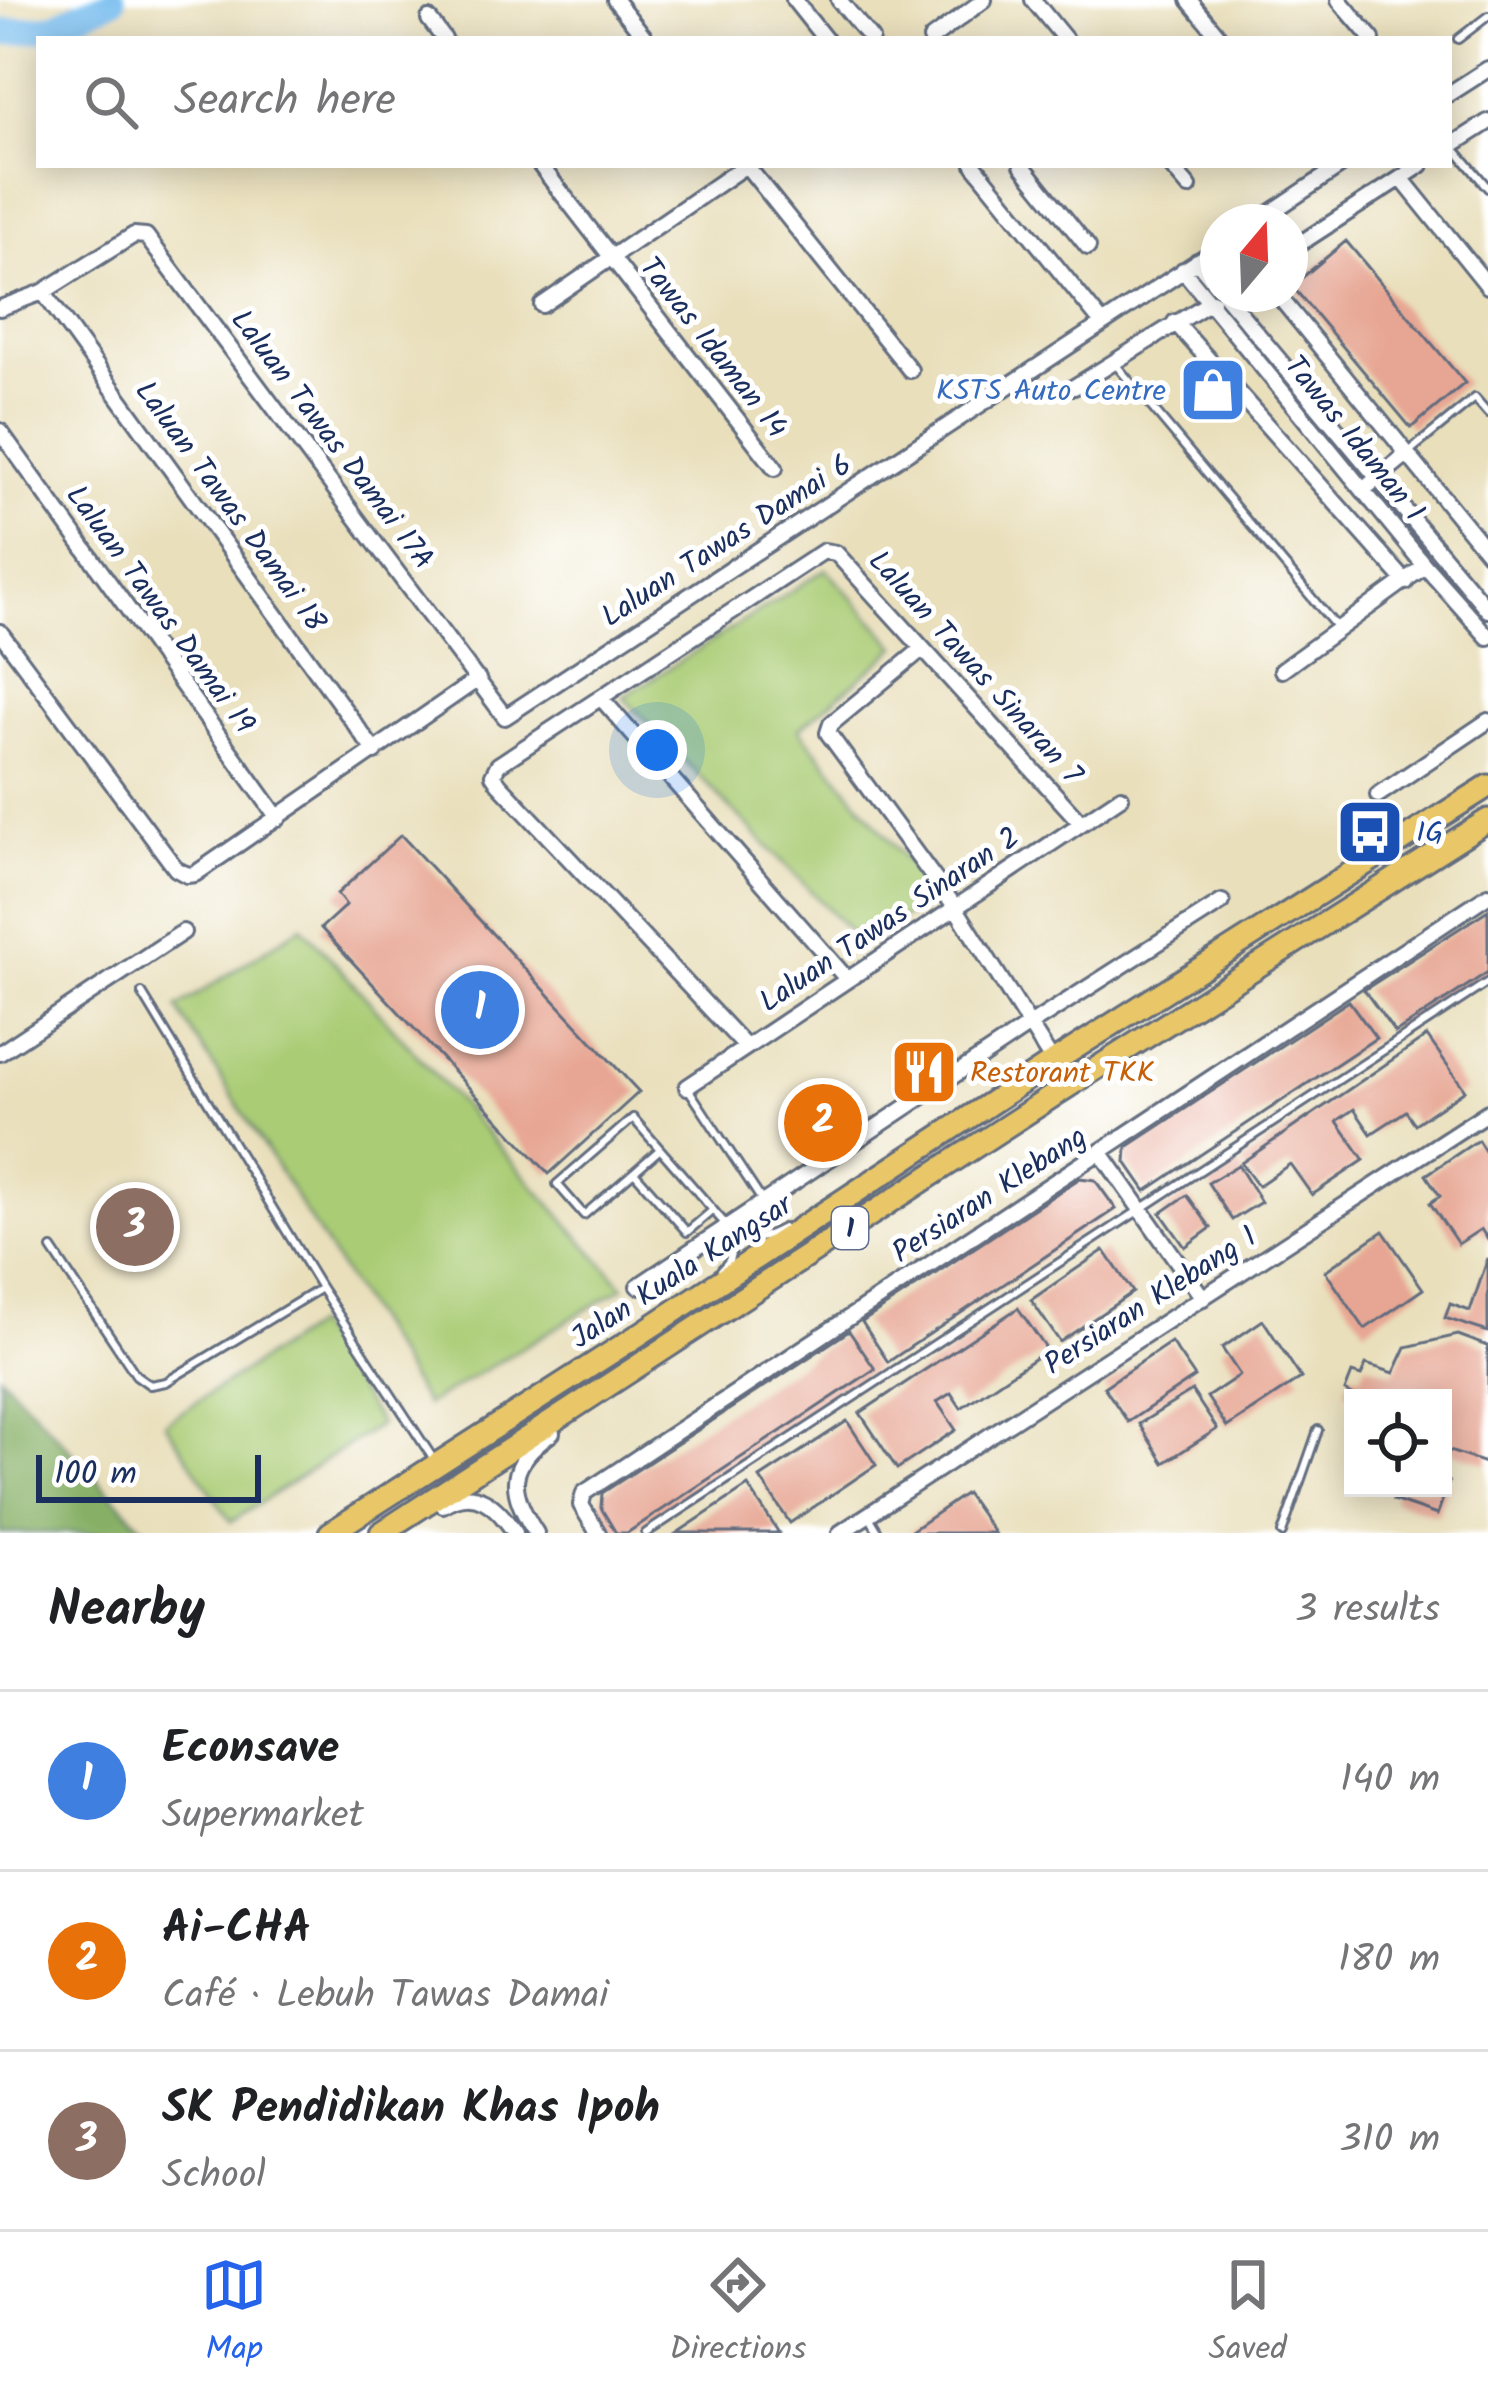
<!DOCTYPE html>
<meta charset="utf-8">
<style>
body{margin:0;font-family:Kalam,sans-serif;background:#f2f2f2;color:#202124}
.controls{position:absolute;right:36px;bottom:36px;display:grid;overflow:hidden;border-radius:0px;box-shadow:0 6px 30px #0003}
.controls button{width:108px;height:108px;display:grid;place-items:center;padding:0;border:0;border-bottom:3px solid #e0e0e0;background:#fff;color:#202124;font:60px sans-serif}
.compass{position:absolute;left:1200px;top:204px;width:108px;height:108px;border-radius:50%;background:#fff;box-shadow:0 6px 30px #0003;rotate:19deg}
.scale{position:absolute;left:36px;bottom:30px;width:225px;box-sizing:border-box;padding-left:12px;border:6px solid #1b2f5e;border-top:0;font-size:33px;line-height:42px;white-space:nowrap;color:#1b2f5e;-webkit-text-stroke:9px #fff;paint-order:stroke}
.you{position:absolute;left:657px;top:750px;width:42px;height:42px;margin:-30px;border:9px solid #fff;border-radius:50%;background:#1a73e8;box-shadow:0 0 0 18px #1a73e833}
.badge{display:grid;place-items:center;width:78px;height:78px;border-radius:50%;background:#2563eb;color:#fff;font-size:39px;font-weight:700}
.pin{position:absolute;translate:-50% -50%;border:6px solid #fff;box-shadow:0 3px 12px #0006}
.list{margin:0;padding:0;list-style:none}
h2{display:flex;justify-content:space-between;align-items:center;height:156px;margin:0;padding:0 48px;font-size:51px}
h2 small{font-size:39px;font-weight:400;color:#757577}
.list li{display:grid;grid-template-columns:78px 1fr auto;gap:36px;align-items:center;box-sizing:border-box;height:180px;padding:0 48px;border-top:3px solid #e0e0e0}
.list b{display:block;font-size:45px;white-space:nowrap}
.list p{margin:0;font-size:39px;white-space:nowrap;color:#757577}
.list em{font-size:39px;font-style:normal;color:#757577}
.icon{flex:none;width:66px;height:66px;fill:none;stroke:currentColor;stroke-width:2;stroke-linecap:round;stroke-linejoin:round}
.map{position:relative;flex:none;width:1488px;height:1533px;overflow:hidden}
.search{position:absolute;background:#fff;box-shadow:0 6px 30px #0003;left:36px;right:36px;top:36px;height:132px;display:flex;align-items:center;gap:30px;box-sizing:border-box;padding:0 42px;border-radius:0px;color:#757577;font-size:45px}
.sheet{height:696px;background:#fff}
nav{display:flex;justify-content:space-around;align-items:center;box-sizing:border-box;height:168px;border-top:3px solid #e0e0e0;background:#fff;font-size:33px;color:#757577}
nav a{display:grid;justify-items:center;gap:6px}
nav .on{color:#2563eb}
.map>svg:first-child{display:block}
</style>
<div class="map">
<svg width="1488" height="1533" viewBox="0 0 1488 1533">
<rect width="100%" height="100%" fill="#fff"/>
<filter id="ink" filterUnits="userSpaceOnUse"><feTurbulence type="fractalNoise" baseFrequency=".00833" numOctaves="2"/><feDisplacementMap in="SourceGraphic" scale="24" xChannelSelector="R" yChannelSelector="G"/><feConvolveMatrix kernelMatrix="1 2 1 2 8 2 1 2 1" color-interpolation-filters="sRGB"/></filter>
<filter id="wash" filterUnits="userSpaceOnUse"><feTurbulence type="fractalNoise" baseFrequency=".004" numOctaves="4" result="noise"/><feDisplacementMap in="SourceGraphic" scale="48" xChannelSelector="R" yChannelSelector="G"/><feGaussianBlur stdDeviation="2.7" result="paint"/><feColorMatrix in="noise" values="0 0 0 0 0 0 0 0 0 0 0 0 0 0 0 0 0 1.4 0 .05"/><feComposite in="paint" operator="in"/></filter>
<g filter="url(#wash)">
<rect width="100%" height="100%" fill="#e9dfbb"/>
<!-- green -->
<path fill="#aacc75" stroke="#627e6a" stroke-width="3" d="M826 569 897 647 799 729 936 897 862 944 623 697Z
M302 926 624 1287 426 1405 177 1008Z
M314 1325 380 1424 231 1522 165 1423Z"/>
<!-- forest -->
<path fill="#87b066" stroke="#517062" stroke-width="3" d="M0 1375 148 1533H0Z"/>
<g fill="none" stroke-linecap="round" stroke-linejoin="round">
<!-- river -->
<path stroke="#78bdef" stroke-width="27" d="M0 33 51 27 112 0"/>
</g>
<g id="blocks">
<!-- building -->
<path fill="#e7a693" d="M1346 241 1465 383 1411 428 1292 286Z
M401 835 639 1092 549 1174 321 928 346 905 337 894Z
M1488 910V972L1395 1033 1364 990Z
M1349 1001 1376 1038 1146 1191 1126 1162 1127 1147Z
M1427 1036 1465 1090 1415 1124 1406 1111 1371 1134 1354 1109 1337 1121 1364 1160 1312 1195 1290 1164 1258 1186 1241 1163Z
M1478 1140 1488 1156V1240L1481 1229 1458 1244 1430 1203 1440 1196 1426 1175Z
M1238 1165 1261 1202 1232 1220 1208 1183Z
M1080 1178 1095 1180 1116 1209 888 1362 862 1322Z
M1187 1195 1211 1228 1185 1247 1161 1213Z
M1383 1231 1423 1289 1365 1329 1325 1271Z
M1104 1250 1133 1292 1060 1342 1031 1300Z
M1488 1258V1332L1445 1318 1450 1304 1470 1311Z
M1018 1308 1047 1350 961 1408 951 1393 937 1402 956 1430 897 1469 860 1413Z
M1263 1320 1301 1378 1227 1427 1207 1397 1240 1375 1222 1348Z
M849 1331 875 1369 627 1533H616L601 1508 602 1493Z
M1458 1335 1488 1346V1464L1443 1449V1398H1358L1345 1391 1352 1373 1361 1376 1366 1364 1394 1373 1406 1347Z
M1171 1342 1195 1377 1128 1422 1104 1387Z
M1192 1391 1217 1429 1164 1463 1139 1424Z
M847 1421 876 1465 790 1523 760 1478Z
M1443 1480 1449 1482 1437 1515 1393 1500 1397 1488H1443Z
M748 1486 779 1533H677Z
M966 1493 994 1533H908Z"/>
</g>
</g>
<g filter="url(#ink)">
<use href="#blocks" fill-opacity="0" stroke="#636d7f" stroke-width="3"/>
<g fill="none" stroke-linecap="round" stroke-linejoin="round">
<defs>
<path id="service" d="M1458 39 1488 16
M1454 148 1488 188
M1116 365 1339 630
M1410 451 1475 398 1488 413
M142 993 321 1288 436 1463
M689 1090 761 1199
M634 1172 658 1151
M713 1210 633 1118 557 1184 584 1215 634 1172 687 1232 713 1210C739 1240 745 1248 783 1228
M52 1249 136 1375 150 1385 166 1382 321 1288
M721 1270 729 1261 735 1236
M870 1518 879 1533
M646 1533 1488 982
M1282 1533 1318 1430"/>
<path id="minor" d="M615 0 646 39
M794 0 825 39
M839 0 871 39
M1033 0 1065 39
M1189 0 1221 39
M1339 0 1372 39
M429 19 444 39
M931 39 984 0
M1449 94 1488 69
M1449 147 1488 122
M540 165 775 468
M746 165 910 370
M974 165 1102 323
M1022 165 1088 247
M1170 165 1189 187
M1401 178 1488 286
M1257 222 1342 165
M1290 250 1421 165
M1197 261 1218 287
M1183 270 1425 566 1488 637
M43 292 375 752
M1224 294 1488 610
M1277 294 1488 553
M542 305 746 165
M0 308 43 292 134 235 146 236 505 717 1218 248
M1175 322 1406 582
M1074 387 1212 301
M0 431 278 818
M1363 490 1407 454
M0 632 176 869 187 875 195 874 478 679
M922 649 831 724 828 733 955 907 1053 1062
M1282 670 1425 566
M601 698 847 979
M1378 795 1488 721
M746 1047 499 784 493 775 498 765 824 551 836 553 1081 823
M0 1053 183 932
M687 1087 1121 797
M1101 1153 1203 1298
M638 1286 1028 1026 1222 902
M443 1505C475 1484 497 1506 515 1533
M536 1533C507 1489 507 1465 552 1433
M598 1533 581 1505 584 1493 1488 895
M840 1533 1488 1112"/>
<path id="trunk" d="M330 1533 637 1336 1053 1062 1488 786
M381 1533 1056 1094 1488 820"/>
</defs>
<!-- service casing -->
<use href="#service" stroke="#636d7f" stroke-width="12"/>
<!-- minor casing -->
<use href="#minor" stroke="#636d7f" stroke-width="20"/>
<!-- trunk casing -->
<use href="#trunk" stroke="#636d7f" stroke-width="27"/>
<!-- service -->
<use href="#service" stroke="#fff" stroke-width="6"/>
<!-- minor -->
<use href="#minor" stroke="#fff" stroke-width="14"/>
<!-- trunk -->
<use href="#trunk" stroke="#e9c769" stroke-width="21"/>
</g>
</g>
<!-- icons -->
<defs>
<symbol id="shop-square" viewBox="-11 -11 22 22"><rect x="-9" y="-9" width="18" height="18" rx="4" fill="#3f7fe0" stroke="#fff"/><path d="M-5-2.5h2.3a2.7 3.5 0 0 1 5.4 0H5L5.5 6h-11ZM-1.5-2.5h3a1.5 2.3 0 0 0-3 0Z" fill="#fff"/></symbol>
<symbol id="bus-square" viewBox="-11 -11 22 22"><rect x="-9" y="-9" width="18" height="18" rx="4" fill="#1a4fb4" stroke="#fff"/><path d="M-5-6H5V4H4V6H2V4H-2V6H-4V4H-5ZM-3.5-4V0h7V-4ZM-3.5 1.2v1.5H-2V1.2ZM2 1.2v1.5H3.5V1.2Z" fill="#fff"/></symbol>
<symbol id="restaurant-square" viewBox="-11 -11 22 22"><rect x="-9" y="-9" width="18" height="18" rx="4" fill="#e8710a" stroke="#fff"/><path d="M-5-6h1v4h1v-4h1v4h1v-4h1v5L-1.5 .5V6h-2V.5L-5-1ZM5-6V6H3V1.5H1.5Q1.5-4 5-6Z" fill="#fff"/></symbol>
</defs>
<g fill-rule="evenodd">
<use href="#shop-square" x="1175" y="352" width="76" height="76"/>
<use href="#bus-square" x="1332" y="794" width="76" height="76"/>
<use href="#restaurant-square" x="886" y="1034" width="76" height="76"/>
</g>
<g text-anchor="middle" stroke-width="10" stroke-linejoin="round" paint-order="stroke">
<!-- shield labels -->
<rect fill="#fff" stroke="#5f6d8e" stroke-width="3" x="832" y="1207" width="36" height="42" rx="9"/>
<g font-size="27" font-weight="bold" fill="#1b2f5e">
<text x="850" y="1237">1</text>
</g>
<!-- street labels -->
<g font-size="30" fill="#1b2f5e" stroke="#fff">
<text transform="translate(714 347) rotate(52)" y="10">Tawas Idaman 14</text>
<text transform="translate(1355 438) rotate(51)" y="10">Tawas Idaman 1</text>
<text transform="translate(333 439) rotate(53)" y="10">Laluan Tawas Damai 17A</text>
<text transform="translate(231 506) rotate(54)" y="10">Laluan Tawas Damai 18</text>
<text transform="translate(726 540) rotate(-33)" y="10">Laluan Tawas Damai 6</text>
<text transform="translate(161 609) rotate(54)" y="10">Laluan Tawas Damai 19</text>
<text transform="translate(976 667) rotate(48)" y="10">Laluan Tawas Sinaran 7</text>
<text transform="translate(889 919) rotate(-34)" y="10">Laluan Tawas Sinaran 2</text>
<text transform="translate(989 1194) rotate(-33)" y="10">Persiaran Klebang</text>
<text transform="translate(681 1271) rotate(-33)" y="10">Jalan Kuala Kangsar</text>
<text transform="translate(1150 1300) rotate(-33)" y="10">Persiaran Klebang 1</text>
</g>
<!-- shop labels -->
<g font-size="30" fill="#366cbe" stroke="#fff" text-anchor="end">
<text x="1166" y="400">KSTS Auto Centre</text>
</g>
<!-- transit labels -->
<g font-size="30" fill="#164399" stroke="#fff" text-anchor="start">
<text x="1416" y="842">IG</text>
</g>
<!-- food labels -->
<g font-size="30" fill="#c56008" stroke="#fff" text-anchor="start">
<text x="970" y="1082">Restorant TKK</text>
</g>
</g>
</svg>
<div class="controls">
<button><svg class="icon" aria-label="locate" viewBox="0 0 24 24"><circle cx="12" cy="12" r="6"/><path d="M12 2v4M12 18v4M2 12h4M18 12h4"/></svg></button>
</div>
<svg class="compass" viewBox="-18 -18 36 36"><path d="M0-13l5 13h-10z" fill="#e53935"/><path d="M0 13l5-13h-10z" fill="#757577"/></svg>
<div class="scale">100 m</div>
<div class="you"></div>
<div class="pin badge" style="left:480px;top:1010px;background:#3f7fe0">1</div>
<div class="pin badge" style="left:823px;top:1123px;background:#e8710a">2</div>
<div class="pin badge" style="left:135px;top:1227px;background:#8d6e63">3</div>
<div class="search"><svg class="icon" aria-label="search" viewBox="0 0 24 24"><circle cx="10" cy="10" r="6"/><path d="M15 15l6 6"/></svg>Search here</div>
</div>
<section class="sheet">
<h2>Nearby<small>3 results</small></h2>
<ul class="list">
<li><span class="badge" style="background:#3f7fe0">1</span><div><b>Econsave</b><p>Supermarket</p></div><em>140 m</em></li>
<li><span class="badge" style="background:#e8710a">2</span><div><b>Ai-CHA</b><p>Café · Lebuh Tawas Damai</p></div><em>180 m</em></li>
<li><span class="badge" style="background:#8d6e63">3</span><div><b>SK Pendidikan Khas Ipoh</b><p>School</p></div><em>310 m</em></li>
</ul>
</section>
<nav>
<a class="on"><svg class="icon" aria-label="map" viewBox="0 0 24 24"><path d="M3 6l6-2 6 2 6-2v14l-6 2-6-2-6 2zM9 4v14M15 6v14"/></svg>Map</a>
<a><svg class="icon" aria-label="directions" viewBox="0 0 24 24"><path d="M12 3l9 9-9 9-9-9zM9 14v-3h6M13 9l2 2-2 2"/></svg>Directions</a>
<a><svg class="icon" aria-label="saved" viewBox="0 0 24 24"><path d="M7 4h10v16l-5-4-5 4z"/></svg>Saved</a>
</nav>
